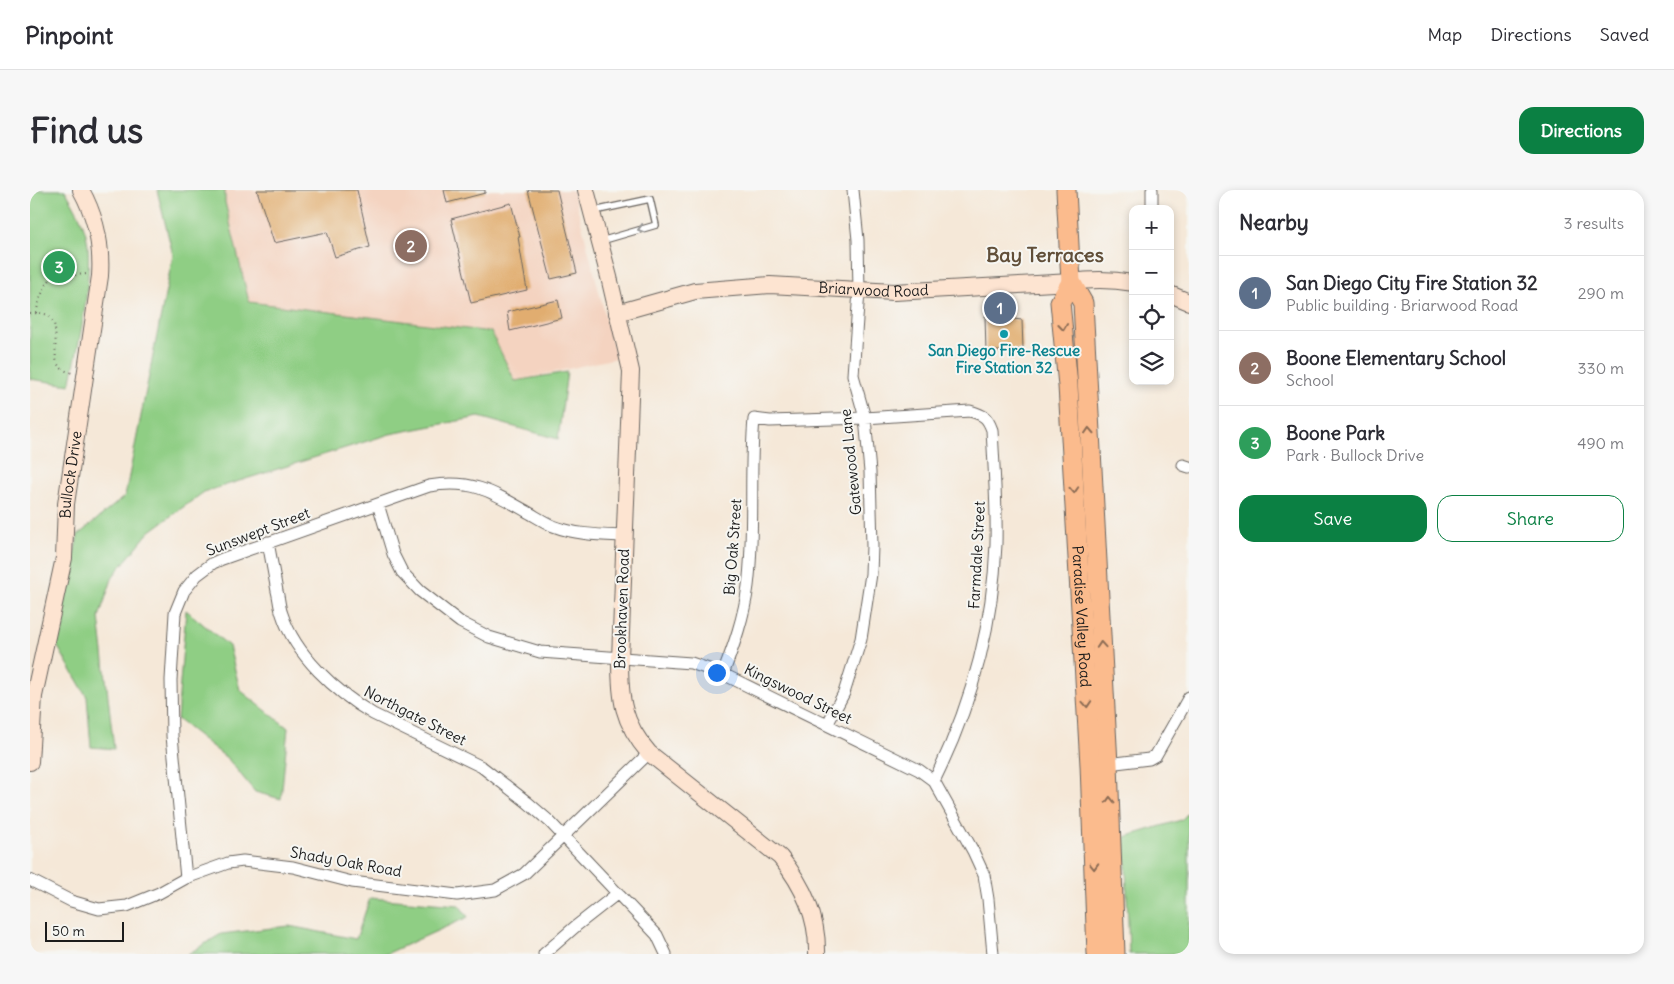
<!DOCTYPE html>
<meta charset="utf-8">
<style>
body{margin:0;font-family:Delius,sans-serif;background:#f7f7f7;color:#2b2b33}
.controls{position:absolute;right:15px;top:15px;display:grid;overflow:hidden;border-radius:10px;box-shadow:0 2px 8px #0003}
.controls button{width:45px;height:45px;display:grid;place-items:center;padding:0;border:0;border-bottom:1px solid #e1e1e2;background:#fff;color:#2b2b33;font:25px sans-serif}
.scale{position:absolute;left:15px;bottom:12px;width:79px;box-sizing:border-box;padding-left:5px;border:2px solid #1c1c1c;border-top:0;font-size:14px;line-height:18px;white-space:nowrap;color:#1c1c1c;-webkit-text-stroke:4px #f6f6f2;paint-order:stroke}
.you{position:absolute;left:686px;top:482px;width:18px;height:18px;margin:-12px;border:4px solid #fff;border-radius:50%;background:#1a73e8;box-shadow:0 0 0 8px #1a73e833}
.badge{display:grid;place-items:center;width:32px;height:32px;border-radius:50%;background:#0b8043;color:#fff;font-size:16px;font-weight:700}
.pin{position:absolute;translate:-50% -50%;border:2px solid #fff;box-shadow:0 1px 5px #0006}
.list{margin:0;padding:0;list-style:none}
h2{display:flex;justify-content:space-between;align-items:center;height:65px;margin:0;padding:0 20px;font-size:21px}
h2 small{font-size:16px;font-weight:400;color:#7c7c81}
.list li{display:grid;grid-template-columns:32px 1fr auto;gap:15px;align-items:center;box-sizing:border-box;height:75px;padding:0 20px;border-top:1px solid #e1e1e2}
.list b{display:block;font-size:19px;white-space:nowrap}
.list p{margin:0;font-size:16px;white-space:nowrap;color:#7c7c81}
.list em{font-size:16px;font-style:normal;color:#7c7c81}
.actions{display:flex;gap:10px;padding:15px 20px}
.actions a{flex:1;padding:11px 0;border:1px solid #0b8043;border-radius:15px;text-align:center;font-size:18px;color:#0b8043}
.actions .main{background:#0b8043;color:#fff}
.icon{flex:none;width:28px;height:28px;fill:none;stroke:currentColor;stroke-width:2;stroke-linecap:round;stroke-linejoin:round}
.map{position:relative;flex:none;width:1159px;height:764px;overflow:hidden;border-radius:15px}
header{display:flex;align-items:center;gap:30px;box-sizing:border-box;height:70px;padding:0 25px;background:#fff;border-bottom:1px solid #e1e1e2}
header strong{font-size:24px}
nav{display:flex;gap:28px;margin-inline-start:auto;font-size:18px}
.intro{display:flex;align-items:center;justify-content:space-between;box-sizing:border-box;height:120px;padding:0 30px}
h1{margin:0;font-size:35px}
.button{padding:12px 22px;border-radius:15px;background:#0b8043;color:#fff;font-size:18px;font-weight:700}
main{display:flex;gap:30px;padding:0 30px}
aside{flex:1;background:#fff;border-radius:15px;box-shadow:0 2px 8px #0003}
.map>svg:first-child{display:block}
</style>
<header>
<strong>Pinpoint</strong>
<nav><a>Map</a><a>Directions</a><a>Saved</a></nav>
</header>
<div class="intro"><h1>Find us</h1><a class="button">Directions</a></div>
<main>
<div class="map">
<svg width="1159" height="764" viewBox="0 0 1159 764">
<rect width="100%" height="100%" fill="#f6f6f2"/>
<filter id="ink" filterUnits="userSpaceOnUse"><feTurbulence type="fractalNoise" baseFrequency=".02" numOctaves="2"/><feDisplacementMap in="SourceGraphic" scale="10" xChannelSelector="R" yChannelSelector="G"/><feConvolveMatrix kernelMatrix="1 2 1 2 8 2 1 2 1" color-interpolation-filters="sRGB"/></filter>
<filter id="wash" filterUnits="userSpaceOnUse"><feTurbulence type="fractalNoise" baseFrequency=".0096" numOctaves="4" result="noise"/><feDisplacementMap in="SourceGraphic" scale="20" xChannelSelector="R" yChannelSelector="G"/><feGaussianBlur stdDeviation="1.12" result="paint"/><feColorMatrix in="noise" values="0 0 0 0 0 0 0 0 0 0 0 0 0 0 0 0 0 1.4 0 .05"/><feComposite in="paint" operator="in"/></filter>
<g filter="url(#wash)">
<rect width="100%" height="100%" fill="#f5e8d8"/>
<!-- built -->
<path fill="#f4d3c0" d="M195 0H543L586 168 485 191 461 142 219 112 195 12Z"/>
<!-- green -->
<path fill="#8fce84" stroke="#567550" d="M0 0H35C45 17 57 37 58 57 61 100 49 153 40 195L0 189Z
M127 0H195V12L219 112 461 142 485 191 537 182 528 249 449 227 360 244 174 302 119 342 83 386 69 427 84 559 61 557 57 507 25 452 48 345 95 306 143 65Z
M156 420 199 456 210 500 258 538 251 609 225 602 198 569 147 529Z
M1159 622V764H1099L1095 647 1151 630Z
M340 708 429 715 438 727 356 764H158L191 744 259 736 326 749Z"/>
<g id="blocks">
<!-- building -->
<path fill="#e1ad6f" d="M227 0H327L340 57 305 67 297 42 244 53Z
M414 0H455V3L417 13Z
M498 0H527L547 83 521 89Z
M481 13 490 47H488L497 100 441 113 421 29Z
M528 110 532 128 480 141 477 122Z
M983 125V129L992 130 993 159 956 162 955 126Z"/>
</g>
</g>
<g filter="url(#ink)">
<use href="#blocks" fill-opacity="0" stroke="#68635e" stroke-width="1"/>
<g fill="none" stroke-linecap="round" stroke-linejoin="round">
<defs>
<path id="lane" d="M564 21 620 9 626 35 571 51"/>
<path id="street" d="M1122 0V19
M1153 275 1159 277
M348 314 363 364 372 382 390 401 430 432 459 447 510 462 661 473 693 484 889 580 904 591 943 661 954 685 958 709 963 764
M238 352C241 368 244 385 247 401 249 408 249 416 252 424 265 465 306 502 343 524L452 577 497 612 519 631 627 745 636 764
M693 484C704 455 714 427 718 396 725 341 719 285 724 229L740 231 835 228 940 221C953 225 957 226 962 240 964 278 967 316 966 354 963 437 941 516 904 591
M797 535 814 503 831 449 841 384 842 356 840 282 835 228 823 185 829 101 828 50 823 0
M1078 574 1119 569 1126 565 1159 507
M156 688 142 546 141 490 145 423 154 401 167 385 183 373 192 369 399 296C441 289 461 301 496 321 505 326 514 332 523 336 546 345 571 345 595 346
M0 690 41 711 69 719 97 716 129 703 156 688 198 673 213 671 263 677 322 692 427 705 465 700 494 684 619 563
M514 764 546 736 588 703"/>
<g id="secondary">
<path d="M556 0 579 87 601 181 590 469C590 508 592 532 619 563L750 667C773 695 788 728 787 764"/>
<path d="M1140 104 1159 112"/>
<path id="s1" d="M587 123 665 101 740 95 864 102 1041 92C1062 89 1082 89 1103 93"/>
<path id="s2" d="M0 572 4 506 34 368 36 314 70 86C72 56 66 27 51 0"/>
</g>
<g id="primary">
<path d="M1036 0 1041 92 1053 113 1078 574 1085 764"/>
<path id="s3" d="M1041 92 1030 112 1038 196 1060 575 1067 764"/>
</g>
</defs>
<!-- lane casing -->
<use href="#lane" stroke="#68635e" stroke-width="8"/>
<!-- street casing -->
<use href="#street" stroke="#68635e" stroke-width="13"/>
<!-- secondary casing -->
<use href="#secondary" stroke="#68635e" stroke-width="18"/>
<!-- primary casing -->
<use href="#primary" stroke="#68635e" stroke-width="21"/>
<!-- path -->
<path stroke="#68635e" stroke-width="2" stroke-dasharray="1 4" stroke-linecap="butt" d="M6 123C10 108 13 97 24 85L42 88 45 85 57 84
M0 124C40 116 18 163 29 176 32 180 38 182 43 183"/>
<!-- lane -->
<use href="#lane" stroke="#fff" stroke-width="5.5"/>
<!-- street -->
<use href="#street" stroke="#fff" stroke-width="11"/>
<!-- secondary -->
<use href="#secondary" stroke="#fde4d1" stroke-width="16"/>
<!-- primary -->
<use href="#primary" stroke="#fbbb8d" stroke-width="19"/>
</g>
<!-- one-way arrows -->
<defs><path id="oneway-chevron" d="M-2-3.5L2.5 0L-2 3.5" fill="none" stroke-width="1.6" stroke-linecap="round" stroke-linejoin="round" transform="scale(1.25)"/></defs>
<use stroke="#999" href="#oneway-chevron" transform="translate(611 39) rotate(164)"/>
<g stroke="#8c6c54">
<use href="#oneway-chevron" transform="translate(1033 137) rotate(84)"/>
<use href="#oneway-chevron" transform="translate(1059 241) rotate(-93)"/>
<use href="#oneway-chevron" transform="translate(1044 300) rotate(87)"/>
<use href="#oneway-chevron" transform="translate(1071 455) rotate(-94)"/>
<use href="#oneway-chevron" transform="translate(1057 514) rotate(86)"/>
<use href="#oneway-chevron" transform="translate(1080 610) rotate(-92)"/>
<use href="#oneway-chevron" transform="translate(1064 676) rotate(88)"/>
</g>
</g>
<!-- markers -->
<circle fill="#0f9aa8" stroke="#f6f6f2" stroke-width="2" cx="974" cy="144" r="5"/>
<g text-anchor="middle" stroke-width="4" stroke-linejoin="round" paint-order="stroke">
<!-- street labels -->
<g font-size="15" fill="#1c1c1c" stroke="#f6f6f2">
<text dy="5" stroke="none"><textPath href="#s1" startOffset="260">Briarwood Road</textPath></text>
<text transform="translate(821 272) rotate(-96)" y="5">Gatewood Lane</text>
<text dy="5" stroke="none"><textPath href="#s2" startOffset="291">Bullock Drive</textPath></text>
<text transform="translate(228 342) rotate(-21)" y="5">Sunswept Street</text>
<text transform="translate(703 357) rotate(-86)" y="5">Big Oak Street</text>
<text transform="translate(947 365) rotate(-87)" y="5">Farmdale Street</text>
<text transform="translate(592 419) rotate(-88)" y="5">Brookhaven Road</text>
<text dy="5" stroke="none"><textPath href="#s3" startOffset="338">Paradise Valley Road</textPath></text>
<text transform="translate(768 504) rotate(26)" y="5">Kingswood Street</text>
<text transform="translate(385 526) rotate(27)" y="5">Northgate Street</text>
<text transform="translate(316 672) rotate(10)" y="5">Shady Oak Road</text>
</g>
<!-- culture labels -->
<g font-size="15" font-weight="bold" fill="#0d838f" stroke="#f6f6f2">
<text x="974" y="166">San Diego Fire-Rescue<tspan x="974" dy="17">Fire Station 32</tspan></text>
</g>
<!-- district labels -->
<g font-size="20" font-weight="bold" fill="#614f39" stroke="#f6f6f2">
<text x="1015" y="72">Bay Terraces</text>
</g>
</g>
</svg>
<div class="controls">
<button>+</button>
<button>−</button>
<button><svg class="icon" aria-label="locate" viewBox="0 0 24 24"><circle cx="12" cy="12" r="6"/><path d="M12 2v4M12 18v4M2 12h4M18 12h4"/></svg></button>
<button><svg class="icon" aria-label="layers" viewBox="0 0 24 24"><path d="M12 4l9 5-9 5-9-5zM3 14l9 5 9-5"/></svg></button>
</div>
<div class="scale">50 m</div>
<div class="you"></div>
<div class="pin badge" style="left:970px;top:118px;background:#5c6f8a">1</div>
<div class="pin badge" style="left:381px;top:56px;background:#8d6e63">2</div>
<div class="pin badge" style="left:29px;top:77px;background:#2e9e5b">3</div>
</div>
<aside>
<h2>Nearby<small>3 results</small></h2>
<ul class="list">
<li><span class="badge" style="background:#5c6f8a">1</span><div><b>San Diego City Fire Station 32</b><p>Public building · Briarwood Road</p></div><em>290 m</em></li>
<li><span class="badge" style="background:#8d6e63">2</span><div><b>Boone Elementary School</b><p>School</p></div><em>330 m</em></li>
<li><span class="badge" style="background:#2e9e5b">3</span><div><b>Boone Park</b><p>Park · Bullock Drive</p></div><em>490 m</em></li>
</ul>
<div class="actions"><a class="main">Save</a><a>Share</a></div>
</aside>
</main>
